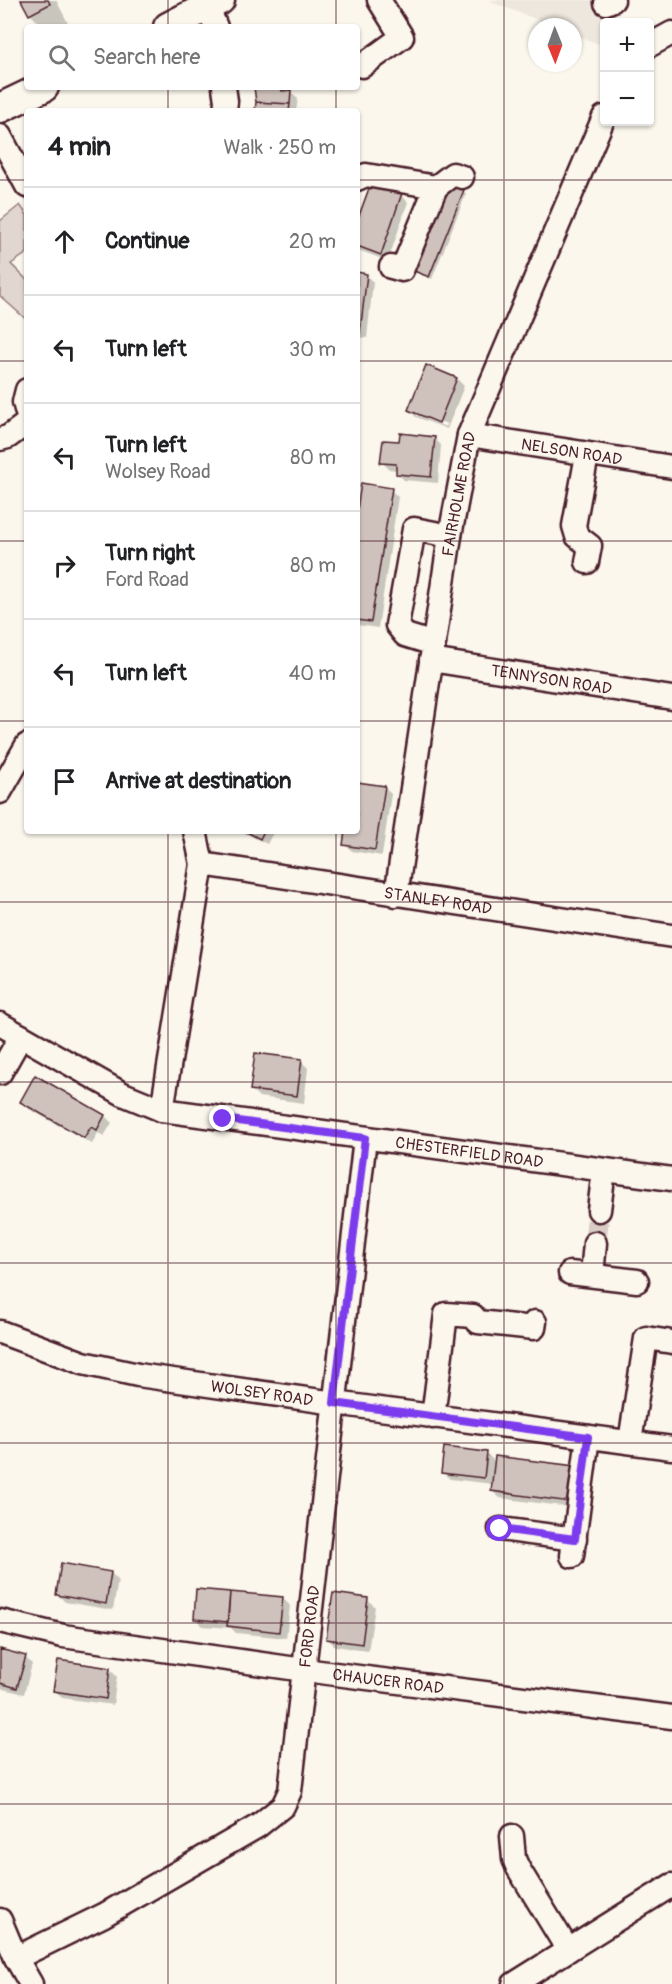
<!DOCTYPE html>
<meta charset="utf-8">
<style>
body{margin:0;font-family:Pangolin,sans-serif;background:#f6f6f6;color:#202124}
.controls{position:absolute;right:18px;top:18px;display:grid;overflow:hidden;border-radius:6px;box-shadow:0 2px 4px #0004}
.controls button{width:54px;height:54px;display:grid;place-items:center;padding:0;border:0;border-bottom:2px solid #e0e0e0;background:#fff;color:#202124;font:30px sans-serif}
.compass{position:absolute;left:528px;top:18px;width:54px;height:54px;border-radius:50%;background:#fff;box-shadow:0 2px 4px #0004;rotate:179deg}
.stop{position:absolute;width:18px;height:18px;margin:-14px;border:4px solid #7c3aed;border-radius:50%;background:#fff}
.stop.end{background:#7c3aed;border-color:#fff;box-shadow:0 2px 6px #0008}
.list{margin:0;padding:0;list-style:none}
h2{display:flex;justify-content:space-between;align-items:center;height:78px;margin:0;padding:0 24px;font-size:26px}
h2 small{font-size:20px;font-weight:400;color:#757577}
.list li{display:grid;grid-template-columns:39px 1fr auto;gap:18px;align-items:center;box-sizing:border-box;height:108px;padding:0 24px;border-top:2px solid #e0e0e0}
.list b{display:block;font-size:22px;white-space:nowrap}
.list p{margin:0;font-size:20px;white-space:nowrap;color:#757577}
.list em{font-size:20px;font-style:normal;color:#757577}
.icon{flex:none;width:33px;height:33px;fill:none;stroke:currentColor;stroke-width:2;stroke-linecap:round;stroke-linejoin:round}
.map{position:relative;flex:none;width:672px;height:1984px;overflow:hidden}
.search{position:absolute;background:#fff;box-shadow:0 2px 4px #0004;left:24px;top:24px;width:336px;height:66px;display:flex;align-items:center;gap:15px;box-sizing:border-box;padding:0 21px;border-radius:6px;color:#757577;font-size:22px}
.panel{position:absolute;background:#fff;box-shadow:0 2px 4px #0004;left:24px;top:108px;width:336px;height:726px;border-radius:6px}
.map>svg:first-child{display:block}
</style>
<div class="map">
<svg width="672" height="1984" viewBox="0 0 672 1984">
<rect width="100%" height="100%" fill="#fbf7ec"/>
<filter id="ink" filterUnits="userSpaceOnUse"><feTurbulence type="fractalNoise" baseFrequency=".0167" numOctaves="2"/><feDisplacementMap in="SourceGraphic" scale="12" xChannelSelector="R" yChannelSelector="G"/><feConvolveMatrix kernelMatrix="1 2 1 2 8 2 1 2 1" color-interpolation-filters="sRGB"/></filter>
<g filter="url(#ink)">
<!-- built -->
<path fill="#eee7de" d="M492 0H596L610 22H604V46L573 34V27H556L491 2Z"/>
<!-- green -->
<path fill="#e2d7d0" stroke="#967b7e" stroke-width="1.5" d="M20 205 27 215V253L11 264 27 280V320L0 296V221Z"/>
<!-- shadow -->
<path fill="#0003" fill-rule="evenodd" d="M22 0H56L68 23 59 27H43L30 14Z
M256 87H286L287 92H291L298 99 296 111H257Z
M463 191 466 194 432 279 419 273 415 270Z
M401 195 408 202 388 261 358 250 357 226Z
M357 274 366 275 373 282 367 338 357 337Z
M457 379 464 386 447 429 416 417 409 410ZM416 412 447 424 446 427 416 415Z
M434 438 441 445 438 483 404 480 397 473V470L389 469 382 462 401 443Z
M391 490 398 497 378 628 357 625V519Z
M357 783 384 787 391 794 382 856 352 851 345 844 347 831H357Z
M241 831H274L267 844Z
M301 1061 308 1068 304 1103 259 1097 252 1090Z
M36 1077 105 1116 112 1123 104 1136 98 1133 92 1144 29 1109 22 1102Z
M486 1453 496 1463 574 1467 577 1508 500 1498 492 1491 493 1484 450 1479 442 1472Z
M111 1573 118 1580 113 1610 65 1602 57 1594Z
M283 1598 290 1606 286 1638 236 1633 231 1628 202 1626 195 1618Z
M368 1600 375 1607 368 1651 335 1646 328 1639Z
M0 1650 25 1657 32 1664 24 1694 0 1688Z
M110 1669 117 1677 113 1705 62 1698 55 1690Z"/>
<!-- building -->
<path fill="#cfc2bc" stroke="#4a1f2b" stroke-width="1.5" d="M21 0H48L50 4 29 15Z
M254 87H281L282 91 291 90 290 104 256 102Z
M256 102 290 104 289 111H255Z
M371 183 402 193 381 255 357 246V221Z
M449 184 464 190 429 277 414 271Z
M357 272 367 274 360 332 357 331Z
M426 365 457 378 439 423 408 410Z
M400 433 435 437 431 477 396 474V464L380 463 383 440 399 441Z
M361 483 392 488 371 622 357 620V510Z
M357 782 385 786 375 850 343 845 345 831H357Z
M245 831H264L260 839Z
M255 1053 302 1059 297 1096 250 1090Z
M35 1075 105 1115 97 1130 91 1127 84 1138 20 1102Z
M444 1447 487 1452 484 1478 441 1473Z
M495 1456 575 1466 570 1502 491 1491Z
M61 1563 111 1572 106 1604 56 1595Z
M196 1589 230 1592 228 1622 194 1619Z
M230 1592 283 1597 279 1632 227 1626Z
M333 1593 368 1598 362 1644 326 1639Z
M0 1649 26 1656 17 1688 0 1683Z
M58 1660 110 1668 106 1699 53 1691Z"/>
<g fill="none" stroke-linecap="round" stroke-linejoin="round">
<!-- minor-tunnel -->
<path stroke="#d8ccc5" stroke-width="22" stroke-dasharray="22 11" stroke-linecap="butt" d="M595 1243 599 1210"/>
<defs>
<g id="minor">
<path d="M606 3 613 0"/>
<path d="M208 8 216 27"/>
<path d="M650 45 672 33"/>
<path d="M362 66 402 37 379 0"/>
<path d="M224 87 226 101 225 111"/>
<path d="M0 136 27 186"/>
<path d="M357 179 366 175 436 187 402 270 391 267"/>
<path d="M436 187 453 174 462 177"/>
<path d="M27 390 24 402 27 413"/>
<path id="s1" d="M469 435 672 467"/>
<path d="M0 439 8 437 27 423"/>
<path d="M587 455 574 526 577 536 590 546 587 562"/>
<path d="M434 644 405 635 397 625 414 529 450 536"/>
<path id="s2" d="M431 660 672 698"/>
<path d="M0 792 27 745"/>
<path d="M195 831 202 864"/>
<path id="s3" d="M396 895 450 536 469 435 604 117"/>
<path id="s4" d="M0 1024 123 1094 162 1110 672 1179"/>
<path d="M0 1073 21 1036"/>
<path id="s5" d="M162 1110 202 864 672 936"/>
<path d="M599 1210 604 1170"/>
<path d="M570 1273 637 1281"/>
<path d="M592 1275 595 1243"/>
<path id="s6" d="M0 1332 83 1363 138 1375 335 1403 672 1448"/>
<path d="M433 1417 446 1314 473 1316 478 1322 534 1328 535 1322"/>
<path d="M630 1442 646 1338 672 1342"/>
<path d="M500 1529 575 1539"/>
<path d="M572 1556 588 1437"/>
<path id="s7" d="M0 1621 63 1636 304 1670 672 1717"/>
<path d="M512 1836 514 1859 518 1868 568 1950"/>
<path d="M0 1920 16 1958 31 1984"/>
<path id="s8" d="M16 1958 104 1915 258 1826 283 1806 290 1791 365 1138"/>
<path d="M514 1984 672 1885"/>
</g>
<path id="major" d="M168 27 220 0
M0 108 44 87"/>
</defs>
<!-- minor casing -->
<use href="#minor" stroke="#4a1f2b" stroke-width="27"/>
<!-- major casing -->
<use href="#major" stroke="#4a1f2b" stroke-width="33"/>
<!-- minor -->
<use href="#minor" stroke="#fbf7ec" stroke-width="22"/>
<!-- major -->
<use href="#major" stroke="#fbf7ec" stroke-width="28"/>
</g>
</g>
<g fill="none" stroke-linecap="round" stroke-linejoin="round" filter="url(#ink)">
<!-- route -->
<path stroke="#7c3aed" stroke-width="8" d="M223 1119 365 1138 334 1403 588 1437 575 1539 500 1529"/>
</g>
<!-- grid -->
<path fill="none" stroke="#4a1f2b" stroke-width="1.5" stroke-opacity="0.55" d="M168 0V27M336 0V27M504 0V1984M168 87V111M336 87V111M0 180H27M357 180H672M0 361H27M357 361H672M0 541H27M357 541H672M0 721H27M357 721H672M168 831V1984M336 831V1984M0 902H672M0 1082H672M0 1263H672M0 1443H672M0 1623H672M0 1804H672"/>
<g text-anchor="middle" stroke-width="5" stroke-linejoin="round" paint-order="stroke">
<!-- street labels -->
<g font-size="16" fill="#4a1f2b" stroke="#fbf7ec">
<text dy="6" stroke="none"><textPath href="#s1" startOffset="104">NELSON ROAD</textPath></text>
<text dy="6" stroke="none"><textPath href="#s3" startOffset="406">FAIRHOLME ROAD</textPath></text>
<text dy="6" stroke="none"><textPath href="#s2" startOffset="122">TENNYSON ROAD</textPath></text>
<text dy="6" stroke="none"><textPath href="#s5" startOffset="488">STANLEY ROAD</textPath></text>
<text dy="6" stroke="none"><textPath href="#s4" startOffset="494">CHESTERFIELD ROAD</textPath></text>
<text dy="6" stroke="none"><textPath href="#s6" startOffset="270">WOLSEY ROAD</textPath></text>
<text dy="6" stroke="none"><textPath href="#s8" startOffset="490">FORD ROAD</textPath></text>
<text dy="6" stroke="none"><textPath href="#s7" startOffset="393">CHAUCER ROAD</textPath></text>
</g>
</g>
</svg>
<div class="controls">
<button>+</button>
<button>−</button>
</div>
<svg class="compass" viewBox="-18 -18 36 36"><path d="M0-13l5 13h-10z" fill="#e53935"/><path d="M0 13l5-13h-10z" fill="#757577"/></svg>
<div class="stop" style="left:500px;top:1529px"></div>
<div class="stop end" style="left:223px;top:1119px"></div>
<div class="search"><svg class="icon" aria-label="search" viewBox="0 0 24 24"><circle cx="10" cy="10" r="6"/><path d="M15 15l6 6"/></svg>Search here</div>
<section class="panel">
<h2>4 min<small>Walk · 250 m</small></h2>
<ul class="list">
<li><svg class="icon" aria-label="ahead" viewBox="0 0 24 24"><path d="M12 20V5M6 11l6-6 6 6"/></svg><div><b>Continue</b></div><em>20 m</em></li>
<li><svg class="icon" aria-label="left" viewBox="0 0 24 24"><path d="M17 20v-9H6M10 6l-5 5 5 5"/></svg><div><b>Turn left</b></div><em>30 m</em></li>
<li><svg class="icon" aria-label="left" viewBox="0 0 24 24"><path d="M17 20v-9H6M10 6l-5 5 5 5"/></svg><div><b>Turn left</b><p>Wolsey Road</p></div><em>80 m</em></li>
<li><svg class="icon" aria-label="right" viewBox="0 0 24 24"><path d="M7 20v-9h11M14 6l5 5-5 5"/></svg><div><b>Turn right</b><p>Ford Road</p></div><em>80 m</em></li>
<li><svg class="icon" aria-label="left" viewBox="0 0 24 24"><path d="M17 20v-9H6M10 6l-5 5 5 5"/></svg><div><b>Turn left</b></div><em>40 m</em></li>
<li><svg class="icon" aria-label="arrive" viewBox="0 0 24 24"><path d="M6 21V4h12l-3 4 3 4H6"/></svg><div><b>Arrive at destination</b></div></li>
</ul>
</section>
</div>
